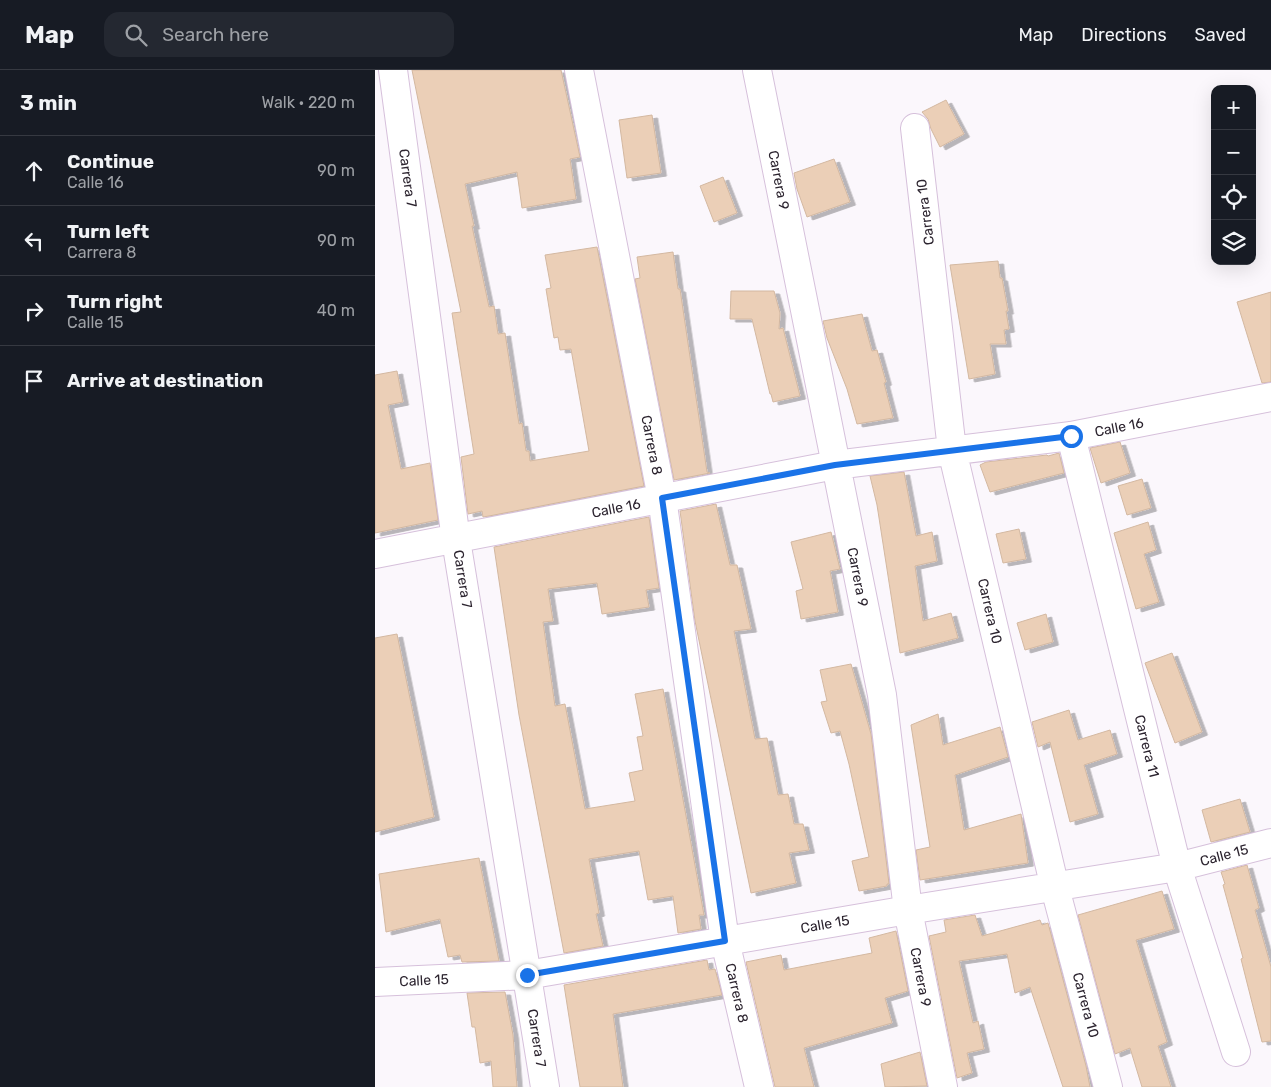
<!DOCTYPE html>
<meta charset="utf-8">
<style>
body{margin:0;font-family:Rubik,sans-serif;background:#242831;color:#f1f3f6}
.controls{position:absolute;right:15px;top:15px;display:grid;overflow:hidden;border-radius:10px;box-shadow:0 5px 20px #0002}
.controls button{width:45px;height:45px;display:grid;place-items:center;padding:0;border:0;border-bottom:1px solid #363941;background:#171b24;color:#f1f3f6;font:25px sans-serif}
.stop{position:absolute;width:15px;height:15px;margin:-11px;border:4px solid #1a73e8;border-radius:50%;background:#fff}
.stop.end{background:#1a73e8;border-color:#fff;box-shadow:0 1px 5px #0008}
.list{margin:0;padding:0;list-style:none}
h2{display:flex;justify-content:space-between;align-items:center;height:65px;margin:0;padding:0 20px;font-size:21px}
h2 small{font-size:16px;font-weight:400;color:#9ea1a6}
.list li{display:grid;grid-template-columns:32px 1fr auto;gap:15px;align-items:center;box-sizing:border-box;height:70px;padding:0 20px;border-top:1px solid #363941}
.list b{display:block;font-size:19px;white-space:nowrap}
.list p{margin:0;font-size:16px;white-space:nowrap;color:#9ea1a6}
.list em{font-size:16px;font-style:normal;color:#9ea1a6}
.icon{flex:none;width:28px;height:28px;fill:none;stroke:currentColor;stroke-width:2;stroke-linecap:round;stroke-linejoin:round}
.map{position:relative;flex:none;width:896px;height:1017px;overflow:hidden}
header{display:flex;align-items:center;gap:30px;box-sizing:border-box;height:70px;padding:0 25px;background:#171b24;border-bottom:1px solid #363941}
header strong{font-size:24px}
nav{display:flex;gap:28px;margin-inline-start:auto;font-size:18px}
.search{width:350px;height:45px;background:#242831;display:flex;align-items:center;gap:12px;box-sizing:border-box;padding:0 18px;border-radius:15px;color:#9ea1a6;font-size:19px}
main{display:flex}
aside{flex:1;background:#171b24}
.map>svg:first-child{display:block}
</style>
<header>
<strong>Map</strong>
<div class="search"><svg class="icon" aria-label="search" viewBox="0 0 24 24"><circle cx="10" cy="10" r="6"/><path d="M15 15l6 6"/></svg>Search here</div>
<nav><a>Map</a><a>Directions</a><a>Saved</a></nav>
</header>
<main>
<aside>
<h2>3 min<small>Walk · 220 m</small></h2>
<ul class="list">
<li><svg class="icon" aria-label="ahead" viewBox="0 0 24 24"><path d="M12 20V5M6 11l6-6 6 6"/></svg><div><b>Continue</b><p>Calle 16</p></div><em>90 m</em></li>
<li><svg class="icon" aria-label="left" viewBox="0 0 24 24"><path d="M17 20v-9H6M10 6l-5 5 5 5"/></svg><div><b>Turn left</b><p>Carrera 8</p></div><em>90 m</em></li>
<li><svg class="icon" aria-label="right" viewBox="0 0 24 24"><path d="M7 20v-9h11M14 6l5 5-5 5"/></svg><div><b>Turn right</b><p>Calle 15</p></div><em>40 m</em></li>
<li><svg class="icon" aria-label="arrive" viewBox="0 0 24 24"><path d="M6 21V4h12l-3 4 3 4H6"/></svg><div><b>Arrive at destination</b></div></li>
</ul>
</aside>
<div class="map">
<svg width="896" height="1017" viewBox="0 0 896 1017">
<defs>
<filter id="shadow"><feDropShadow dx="5.5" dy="3" stdDeviation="0" flood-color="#0004"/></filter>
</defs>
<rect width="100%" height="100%" fill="#fbf7fc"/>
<!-- building -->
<path fill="#ebcfb7" stroke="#d3b8a1" filter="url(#shadow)" d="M37 0H186L205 87 195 89 201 129 147 138 142 102 90 114 99 156H97L114 237 119 236 123 264 130 263 144 354 147 353 151 381H154L155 391 214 381 196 279 185 280 183 267 179 268 171 219 176 218 170 185 222 177 269 416 114 446 108 447 107 441 93 444 86 387 99 384 77 243 86 242Z
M571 30 589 64 565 77 556 59 553 49 547 42Z
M277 45 286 103 252 108 244 50Z
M459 89 475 132 432 147 422 119 419 103Z
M348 107 362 143 339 152 325 116Z
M298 182 303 219H305L332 402 335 403 299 410 260 209 265 208 262 187Z
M623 191 625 208H627L633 241H631L634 259 629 260 631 274H615L620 304 594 309 575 195Z
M356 221H399L405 243 404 259 408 258 425 326 398 332 396 324H395L377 249H355Z
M896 222V312L887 313 862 232Z
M487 244 497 281 502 280 511 312 509 313 518 348 482 354 472 319 452 268 448 251Z
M22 301 28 332 13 335 26 399 55 393 63 450 0 463V305Z
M745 372 755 403 726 413 715 378Z
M684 383 689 403 615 422 605 395 611 392 672 385 673 386Z
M529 402 541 466 557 462 562 491 540 496 548 551 576 543 583 568 525 583 502 435 495 406Z
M767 409 776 438 752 445 743 416Z
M341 434 355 495H362L376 559 359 561 380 669 392 668 403 725 413 724 419 754H428L434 780 414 783 421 813 376 823 320 551 305 441Z
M274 447 284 518 271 520 274 537 227 544 222 513 173 519 178 551 168 552 180 636 190 634 210 739 260 731 254 703 268 700 262 667 268 666 260 624 288 619 329 845H324L326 859 303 863 298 826 273 830 264 781 214 789 224 843 221 844 228 876 189 883 144 645 119 477Z
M773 452 781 480 769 484 784 532 761 539 739 463Z
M644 459 651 489 628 493 621 464Z
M456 462 465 499 455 501 463 542 426 549 421 521 428 519 416 472Z
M671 544 678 572 650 580 642 553Z
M22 564 59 747 0 762V568Z
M797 583 827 662 800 673 770 593Z
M476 594 496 664 514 814H512V816L484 821 477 791 494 787 474 694 465 661 456 663 446 632 452 631 445 600Z
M694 640 703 670 735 660 742 684 709 695 723 744 695 752 675 672 663 677 657 652Z
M563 644 568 675 625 657 633 687 580 705 589 760 646 744 653 793 545 810 541 780 555 777 536 655Z
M865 729 875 762 836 772 827 740Z
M104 788 124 891 87 892 85 885 73 887 65 849 11 862 4 804Z
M872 795 884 838 880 840 896 897V971L887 972 866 889 868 888 848 815 850 814 846 802Z
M787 821 799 859 761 870 792 972 783 976 796 1017H767L755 978 740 984 703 845Z
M600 845 607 866 665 850 667 855 673 853 711 996 715 1017H688L655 917 640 923 632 884 584 891 598 953 603 951 609 979 592 983 597 1003 582 1008 554 866 571 862 569 850Z
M521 861 533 921 510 928 517 953 429 978 439 1017H400L371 892 406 885 409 900 497 883 494 868Z
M332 890 334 900 340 899 347 925 238 944 248 1017H205L189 915Z
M130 922 138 965 142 1017H118L116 991 105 993 100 957H97L92 923Z
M545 982 552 1016 510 1017 506 994Z"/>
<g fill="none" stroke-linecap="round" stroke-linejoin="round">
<defs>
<path id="minor" d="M18 0 81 470 170 1017
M204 0 287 428 350 871 384 1017
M382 0 507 625 533 840 568 1017
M540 58 577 380 680 818 733 1017
M696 366 802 797 861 982
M0 484 460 395 696 366 896 327
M0 912 152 905 533 840 802 797 896 773"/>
</defs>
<!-- minor casing -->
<use href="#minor" stroke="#d6c0db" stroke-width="30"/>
<!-- minor -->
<use href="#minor" stroke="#fff" stroke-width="28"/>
</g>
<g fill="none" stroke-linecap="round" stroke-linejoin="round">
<!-- route -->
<path stroke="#1a73e8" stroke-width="6" d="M152 905 350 871 287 428 460 395 696 366"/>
</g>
<g text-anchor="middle" stroke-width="4.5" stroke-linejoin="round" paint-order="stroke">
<!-- street labels -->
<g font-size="14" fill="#2c242f" stroke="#fff">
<text transform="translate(33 108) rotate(82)" y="5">Carrera 7</text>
<text transform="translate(404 110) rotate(79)" y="5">Carrera 9</text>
<text transform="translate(550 142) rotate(-97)" y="5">Carrera 10</text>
<text transform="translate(744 357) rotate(-11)" y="5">Calle 16</text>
<text transform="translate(277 375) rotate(79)" y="5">Carrera 8</text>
<text transform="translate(241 438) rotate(-11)" y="5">Calle 16</text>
<text transform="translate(483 507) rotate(79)" y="5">Carrera 9</text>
<text transform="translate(88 509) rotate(81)" y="5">Carrera 7</text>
<text transform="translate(615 541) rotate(77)" y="5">Carrera 10</text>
<text transform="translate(772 676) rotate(76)" y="5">Carrera 11</text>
<text transform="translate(849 785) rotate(-15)" y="5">Calle 15</text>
<text transform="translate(450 854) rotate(-10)" y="5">Calle 15</text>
<text transform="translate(546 907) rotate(79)" y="5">Carrera 9</text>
<text transform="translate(49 910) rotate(-3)" y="5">Calle 15</text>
<text transform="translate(362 923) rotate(77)" y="5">Carrera 8</text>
<text transform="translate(711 935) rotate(75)" y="5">Carrera 10</text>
<text transform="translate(162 968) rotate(81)" y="5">Carrera 7</text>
</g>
</g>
</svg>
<div class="controls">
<button>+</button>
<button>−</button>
<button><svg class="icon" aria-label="locate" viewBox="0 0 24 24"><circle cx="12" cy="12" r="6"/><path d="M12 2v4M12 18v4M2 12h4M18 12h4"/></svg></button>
<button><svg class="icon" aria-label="layers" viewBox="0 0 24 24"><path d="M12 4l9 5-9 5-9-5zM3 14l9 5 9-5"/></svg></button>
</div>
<div class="stop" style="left:696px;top:366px"></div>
<div class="stop end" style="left:152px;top:905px"></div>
</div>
</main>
